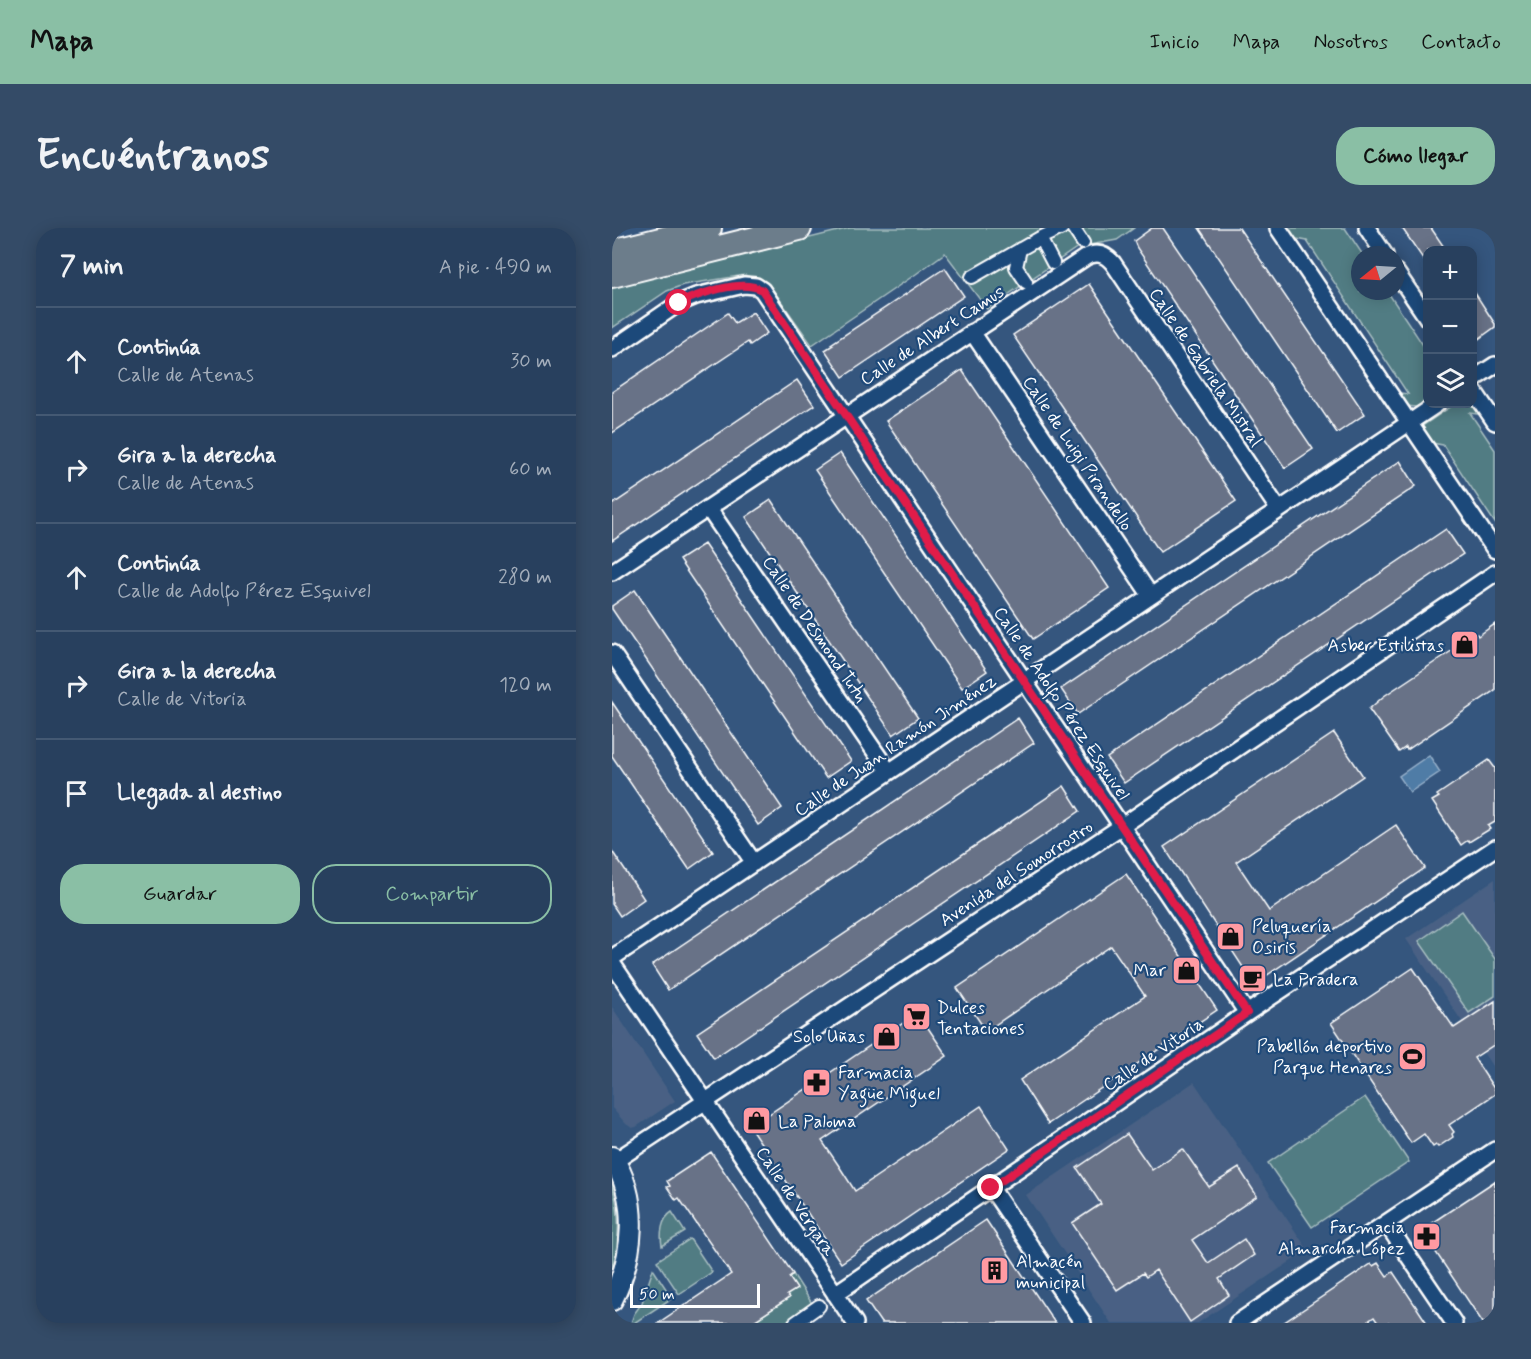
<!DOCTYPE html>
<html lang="es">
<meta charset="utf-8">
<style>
body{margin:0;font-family:Mynerve,sans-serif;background:#344b67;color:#f1f3f6}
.controls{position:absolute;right:18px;top:18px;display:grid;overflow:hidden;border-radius:12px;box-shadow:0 3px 15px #0003}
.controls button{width:54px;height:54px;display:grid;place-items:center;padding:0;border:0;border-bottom:2px solid #445973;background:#28405e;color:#f1f3f6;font:30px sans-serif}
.compass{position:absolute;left:739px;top:18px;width:54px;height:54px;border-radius:50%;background:#28405e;box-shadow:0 3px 15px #0003;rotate:252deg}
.scale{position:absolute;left:18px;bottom:15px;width:130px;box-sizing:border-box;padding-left:6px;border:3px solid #fff;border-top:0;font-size:16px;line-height:21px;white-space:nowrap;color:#fff;-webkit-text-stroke:4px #1f4a7a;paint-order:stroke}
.stop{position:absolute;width:18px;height:18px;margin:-14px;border:4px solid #e11d48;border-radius:50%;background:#fff}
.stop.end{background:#e11d48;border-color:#fff;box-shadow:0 2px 6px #0008}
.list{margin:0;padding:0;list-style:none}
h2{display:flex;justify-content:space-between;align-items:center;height:78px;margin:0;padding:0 24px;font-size:26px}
h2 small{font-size:20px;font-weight:400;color:#a5afbc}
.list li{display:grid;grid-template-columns:39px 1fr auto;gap:18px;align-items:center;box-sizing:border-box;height:108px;padding:0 24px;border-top:2px solid #445973}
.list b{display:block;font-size:22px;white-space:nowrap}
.list p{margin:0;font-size:20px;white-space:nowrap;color:#a5afbc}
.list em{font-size:20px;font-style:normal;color:#a5afbc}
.actions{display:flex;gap:12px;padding:18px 24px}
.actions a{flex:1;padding:14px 0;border:2px solid #8abfa5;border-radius:24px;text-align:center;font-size:21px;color:#8abfa5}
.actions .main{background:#8abfa5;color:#111}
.icon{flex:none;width:33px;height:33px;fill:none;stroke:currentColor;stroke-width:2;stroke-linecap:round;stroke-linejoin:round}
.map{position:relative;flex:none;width:883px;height:1095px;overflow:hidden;border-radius:24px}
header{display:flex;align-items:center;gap:36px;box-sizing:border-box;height:84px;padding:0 30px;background:#8abfa5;color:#111}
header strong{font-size:28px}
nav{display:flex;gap:33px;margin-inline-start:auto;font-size:21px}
.intro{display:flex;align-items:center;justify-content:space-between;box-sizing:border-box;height:144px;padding:0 36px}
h1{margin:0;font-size:42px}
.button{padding:15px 27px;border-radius:24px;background:#8abfa5;color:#111;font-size:21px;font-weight:700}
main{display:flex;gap:36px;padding:0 36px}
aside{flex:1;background:#28405e;border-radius:24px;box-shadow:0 3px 15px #0003}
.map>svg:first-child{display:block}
</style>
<header>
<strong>Mapa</strong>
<nav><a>Inicio</a><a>Mapa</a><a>Nosotros</a><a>Contacto</a></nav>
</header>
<div class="intro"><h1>Encuéntranos</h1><a class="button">Cómo llegar</a></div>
<main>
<aside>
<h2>7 min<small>A pie · 490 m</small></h2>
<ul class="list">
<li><svg class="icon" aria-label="ahead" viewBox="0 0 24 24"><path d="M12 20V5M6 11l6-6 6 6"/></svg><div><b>Continúa</b><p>Calle de Atenas</p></div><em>30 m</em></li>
<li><svg class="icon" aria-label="right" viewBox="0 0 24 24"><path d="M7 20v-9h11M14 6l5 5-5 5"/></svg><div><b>Gira a la derecha</b><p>Calle de Atenas</p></div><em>60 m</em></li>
<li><svg class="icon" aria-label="ahead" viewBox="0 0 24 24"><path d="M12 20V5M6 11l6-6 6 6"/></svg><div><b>Continúa</b><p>Calle de Adolfo Pérez Esquivel</p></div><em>280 m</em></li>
<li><svg class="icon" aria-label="right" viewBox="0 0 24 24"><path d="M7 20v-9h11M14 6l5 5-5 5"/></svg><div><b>Gira a la derecha</b><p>Calle de Vitoria</p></div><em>120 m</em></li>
<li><svg class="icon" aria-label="arrive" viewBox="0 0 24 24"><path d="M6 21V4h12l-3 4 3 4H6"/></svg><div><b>Llegada al destino</b></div></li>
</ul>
<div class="actions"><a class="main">Guardar</a><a>Compartir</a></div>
</aside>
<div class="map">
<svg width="883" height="1095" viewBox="0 0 883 1095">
<rect width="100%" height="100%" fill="#35567e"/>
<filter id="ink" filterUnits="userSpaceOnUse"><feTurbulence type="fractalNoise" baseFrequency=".0167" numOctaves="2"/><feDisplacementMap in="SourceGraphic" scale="12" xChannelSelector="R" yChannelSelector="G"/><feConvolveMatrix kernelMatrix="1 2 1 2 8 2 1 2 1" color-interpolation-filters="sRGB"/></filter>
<g filter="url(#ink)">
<!-- built -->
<path fill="#486184" d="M883 651V842L794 711Z
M0 779 63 873 24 899 20 900 14 896 0 880Z
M582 854 696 1022 586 1095H499L414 967Z"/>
<!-- green -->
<path fill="#517c83" stroke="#a8bec1" stroke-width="1.5" d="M238 0H522L505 12 466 19 375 81 333 25 304 46 200 117 157 56 133 47 71 57 55 63 0 100V59Z
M675 0H733L751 27H748V63H775L815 123V174L804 179 794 178 781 164 796 166 695 13 680 10Z
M861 171 873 187 858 185 883 222V295L831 217 814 214 809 199 843 176H860Z
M850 683 883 731V768L857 785 807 713Z
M753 869 797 934 700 999 656 935Z
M0 956C9 986 8 1012 0 1041Z
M60 984 73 1004 50 1018C48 1006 49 991 60 984Z
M78 1011 100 1044 67 1066 45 1033Z
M41 1041 60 1070 22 1095H19L22 1086 30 1075Z
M181 1046 201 1077 175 1095H139L177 1070 175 1067 184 1061 177 1049Z"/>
<!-- water -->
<path fill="#507ba6" stroke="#96b0ca" stroke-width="1.5" d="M817 527 828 544 798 564 787 548Z"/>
<!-- building -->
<path fill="#687287" stroke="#fff" stroke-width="1.5" d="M540 0H551L701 221 673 240 525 20 522 13Z
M587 0H627L753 186 725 205Z
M790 0H819L834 22H816V38Z
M333 40 352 68 231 149 213 122 221 117 219 116Z
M477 56 624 273 548 324 401 107Z
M861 62 883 96V99L861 115Z
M141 84 155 105 138 117 136 114 0 205V164L116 85 123 95Z
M350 142 497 360 421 411 274 193Z
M185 152 202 177 0 313V277Z
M228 225 375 443 350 460 203 242Z
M788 233 804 258 466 486 449 461Z
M159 272 306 490 281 507 134 289Z
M834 301 851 326 512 555 495 530Z
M92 316 239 533 214 550 67 332Z
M23 362 170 580 146 597 0 381V378Z
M883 396V462L795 522 794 519 787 524 757 481 772 468 865 406 866 408Z
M0 474 101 624 77 641 0 528Z
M406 490 422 515 56 762 40 737Z
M722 505 751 548 624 634 657 683 784 597 813 640 642 756 552 619Z
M877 532 883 540V594L876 598 878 601 857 614 856 612 849 617 820 573 827 569 825 567Z
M452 558 468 583 102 830 85 805Z
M0 623 32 671 8 688 0 676Z
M514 646 605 782 436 896 408 852 533 768 499 718 374 803 345 760Z
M801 740 842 800 883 773V816L862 830 883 862V866L837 897 842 904 840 906 841 909 826 919 824 917 821 919 812 906 799 915 719 795Z
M306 785 335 828 210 913 227 938 243 963 369 878 397 921 229 1035 138 899Z
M515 906 540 942 571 921 597 959 627 940 645 968 580 1012 596 1035 632 1011 642 1027 607 1051 617 1067 578 1094 544 1042 534 1049 531 1045 505 1062 460 995 489 976 465 940Z
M99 924 181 1046 177 1049 185 1061 175 1067 177 1070 139 1095H46L119 1046 67 970 64 972 55 959 58 958 55 953Z
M883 953V1095H871L809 1002Z
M374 992 443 1095H269L254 1073Z
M766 1035 775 1048 781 1044 815 1095H766L762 1089 753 1095H671L759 1036 761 1038Z"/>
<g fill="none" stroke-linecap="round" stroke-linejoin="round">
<defs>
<path id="pedestrian" d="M461 0 471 15
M428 10 441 35
M408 21 404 39 414 54
M360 49 428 10 450 0
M183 1095 207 1078"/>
<path id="minor" d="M666 0 883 322
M755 0 773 27
M784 44 816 91
M360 104 539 368
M0 121 67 75 84 68 132 57 144 58 150 62 635 785
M860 152 883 137
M860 160 883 194
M96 280 277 544
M0 344 474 29C485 23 493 26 501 35L667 282
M0 425 142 635
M0 730 825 176
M0 735 243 1095
M3 933 510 598 883 345
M379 960 471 1095
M774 995 842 1095
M223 1066 635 785 883 620
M625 1095 883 922"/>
<path id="tertiary" d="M0 929C28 972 22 1029 0 1072"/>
<path id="primary" d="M0 24 97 0
M0 47 187 0"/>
</defs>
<!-- pedestrian casing -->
<use href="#pedestrian" stroke="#fff" stroke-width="16"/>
<!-- minor casing -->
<use href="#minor" stroke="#fff" stroke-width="20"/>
<!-- tertiary casing -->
<use href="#tertiary" stroke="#fff" stroke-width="24"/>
<!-- primary casing -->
<use href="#primary" stroke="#fff" stroke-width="28"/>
<!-- pedestrian -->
<use href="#pedestrian" stroke="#1f4a7a" stroke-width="12"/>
<!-- minor -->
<use href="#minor" stroke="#1f4a7a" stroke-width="15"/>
<!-- tertiary -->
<use href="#tertiary" stroke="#1f4a7a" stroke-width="20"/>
<!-- primary -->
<use href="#primary" stroke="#6c7d8b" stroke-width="24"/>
</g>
</g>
<g fill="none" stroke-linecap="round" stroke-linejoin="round" filter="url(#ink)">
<!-- route -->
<path stroke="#e11d48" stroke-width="8" d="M67 75C87 66 130 50 150 62L635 785 379 960"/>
</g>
<!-- icons -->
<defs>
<symbol id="shop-square" viewBox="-11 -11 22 22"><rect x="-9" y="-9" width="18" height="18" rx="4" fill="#ff9aa2" stroke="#1f4a7a"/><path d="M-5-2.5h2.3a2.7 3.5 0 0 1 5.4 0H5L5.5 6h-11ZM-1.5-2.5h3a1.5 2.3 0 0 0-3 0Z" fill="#111"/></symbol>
<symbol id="cafe-square" viewBox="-11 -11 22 22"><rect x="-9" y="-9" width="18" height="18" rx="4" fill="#ff9aa2" stroke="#1f4a7a"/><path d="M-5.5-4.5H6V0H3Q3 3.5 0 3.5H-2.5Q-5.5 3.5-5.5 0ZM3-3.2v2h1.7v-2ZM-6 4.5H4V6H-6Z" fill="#111"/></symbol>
<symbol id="supermarket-square" viewBox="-11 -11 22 22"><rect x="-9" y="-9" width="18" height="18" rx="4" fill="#ff9aa2" stroke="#1f4a7a"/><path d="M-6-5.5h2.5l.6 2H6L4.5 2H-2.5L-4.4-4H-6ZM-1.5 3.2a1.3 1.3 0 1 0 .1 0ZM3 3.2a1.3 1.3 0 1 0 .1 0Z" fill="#111"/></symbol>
<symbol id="stadium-square" viewBox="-11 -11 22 22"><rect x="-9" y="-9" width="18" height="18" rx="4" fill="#ff9aa2" stroke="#1f4a7a"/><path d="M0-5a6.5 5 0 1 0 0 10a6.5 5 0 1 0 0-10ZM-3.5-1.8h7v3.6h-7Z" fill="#111"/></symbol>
<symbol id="pharmacy-square" viewBox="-11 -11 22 22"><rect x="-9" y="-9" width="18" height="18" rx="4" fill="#ff9aa2" stroke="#1f4a7a"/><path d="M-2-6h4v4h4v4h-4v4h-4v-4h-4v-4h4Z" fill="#111"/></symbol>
<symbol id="building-square" viewBox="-11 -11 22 22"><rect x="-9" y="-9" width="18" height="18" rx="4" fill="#ff9aa2" stroke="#1f4a7a"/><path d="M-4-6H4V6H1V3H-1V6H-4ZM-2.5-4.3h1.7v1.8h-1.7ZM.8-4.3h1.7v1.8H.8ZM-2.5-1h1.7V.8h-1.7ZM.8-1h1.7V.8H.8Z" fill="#111"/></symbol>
</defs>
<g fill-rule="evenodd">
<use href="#shop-square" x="836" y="400" width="33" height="33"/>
<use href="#shop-square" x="602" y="692" width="33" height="33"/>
<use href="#shop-square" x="558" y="726" width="33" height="33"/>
<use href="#cafe-square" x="624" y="734" width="33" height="33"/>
<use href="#supermarket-square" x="288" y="772" width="33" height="33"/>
<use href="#shop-square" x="258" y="792" width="33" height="33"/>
<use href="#stadium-square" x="784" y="812" width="33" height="33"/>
<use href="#pharmacy-square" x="188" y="838" width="33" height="33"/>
<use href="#shop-square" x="128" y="876" width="33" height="33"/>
<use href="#pharmacy-square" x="798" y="992" width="33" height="33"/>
<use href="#building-square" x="366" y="1026" width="33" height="33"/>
</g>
<g text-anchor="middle" stroke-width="4.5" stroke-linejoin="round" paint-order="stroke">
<!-- street labels -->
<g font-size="18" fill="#fff" stroke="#1f4a7a">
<text transform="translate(320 107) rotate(-33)" y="6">Calle de Albert Camus</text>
<text transform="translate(594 139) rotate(56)" y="6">Calle de Gabriela Mistral</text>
<text transform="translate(466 225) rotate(56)" y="6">Calle de Luigi Pirandello</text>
<text transform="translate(203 401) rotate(56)" y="6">Calle de Desmond Tutu</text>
<text transform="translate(450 475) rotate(56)" y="6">Calle de Adolfo Pérez Esquivel</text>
<text transform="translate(283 517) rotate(-34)" y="6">Calle de Juan Ramón Jiménez</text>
<text transform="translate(404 645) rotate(-33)" y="6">Avenida del Somorrostro</text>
<text transform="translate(541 826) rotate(-34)" y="6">Calle de Vitoria</text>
<text transform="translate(184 973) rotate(56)" y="6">Calle de Vergara</text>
</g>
<!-- poi labels -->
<g font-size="18" fill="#fff" stroke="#1f4a7a" text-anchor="start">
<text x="832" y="423" text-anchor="end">Asber Estilistas</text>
<text x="640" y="704">Peluquería<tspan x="640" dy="21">Osiris</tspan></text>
<text x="554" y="748" text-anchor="end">Mar</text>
<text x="661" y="757">La Pradera</text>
<text x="325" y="785">Dulces<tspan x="325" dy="21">Tentaciones</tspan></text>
<text x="253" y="814" text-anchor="end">Solo Uñas</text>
<text x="780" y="824" text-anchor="end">Pabellón deportivo<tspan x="780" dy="21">Parque Henares</tspan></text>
<text x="226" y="850">Farmacia<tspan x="226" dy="21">Yagüe Miguel</tspan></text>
<text x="166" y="899">La Paloma</text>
<text x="793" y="1005" text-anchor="end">Farmacia<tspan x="793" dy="21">Almarcha López</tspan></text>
<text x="404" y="1039">Almacén<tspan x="404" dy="21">municipal</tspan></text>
</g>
</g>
</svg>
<div class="controls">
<button>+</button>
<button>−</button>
<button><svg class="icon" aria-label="layers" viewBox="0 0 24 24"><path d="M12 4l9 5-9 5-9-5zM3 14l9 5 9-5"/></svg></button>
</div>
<svg class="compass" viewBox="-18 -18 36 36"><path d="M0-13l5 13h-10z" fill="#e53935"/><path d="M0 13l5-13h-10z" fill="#a5afbc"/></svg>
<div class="scale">50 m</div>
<div class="stop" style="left:67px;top:75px"></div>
<div class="stop end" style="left:379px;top:960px"></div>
</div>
</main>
